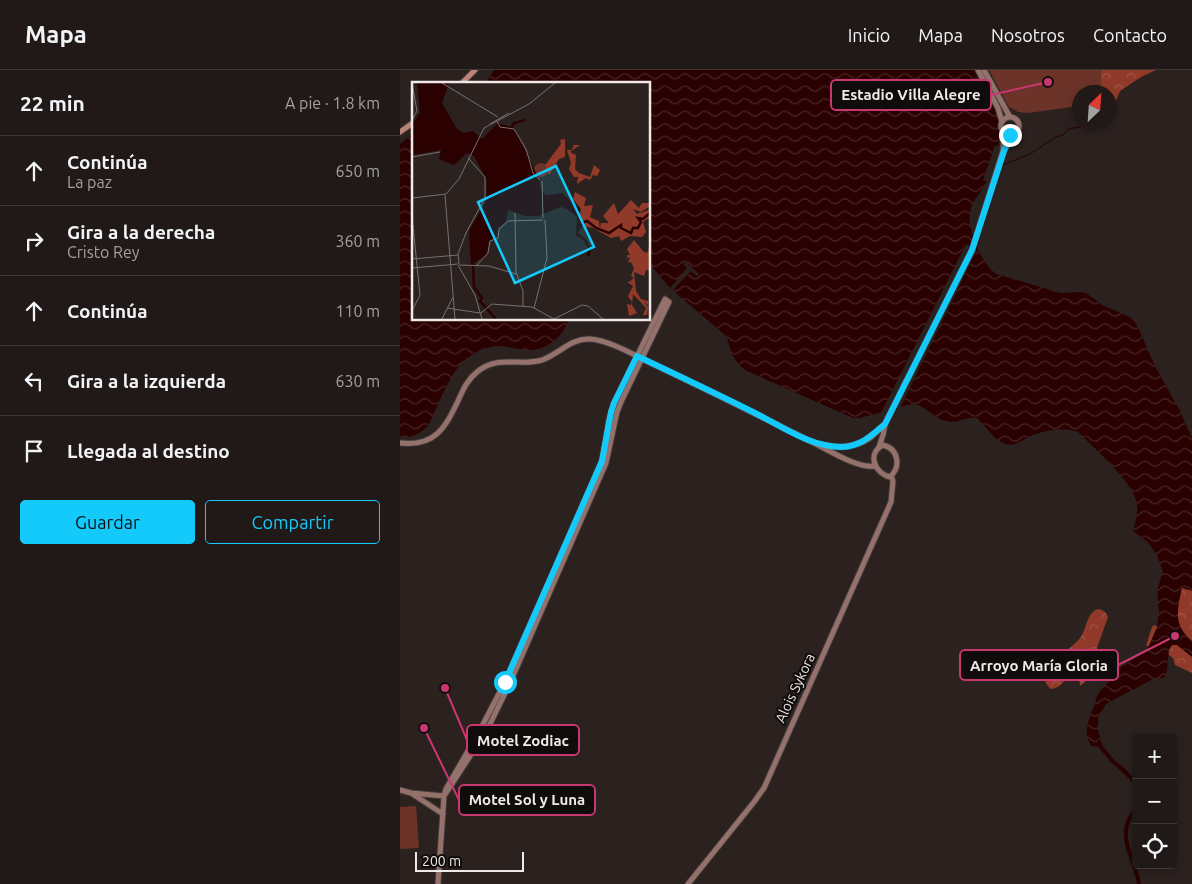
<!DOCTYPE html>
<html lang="es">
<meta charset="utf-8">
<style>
body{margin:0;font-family:Ubuntu,sans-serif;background:#282220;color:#f1f3f6}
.controls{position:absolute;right:15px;bottom:15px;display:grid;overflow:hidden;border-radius:5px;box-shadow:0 2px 8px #0003}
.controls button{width:45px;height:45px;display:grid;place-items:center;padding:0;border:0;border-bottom:1px solid #3d3836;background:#201917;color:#f1f3f6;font:25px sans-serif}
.compass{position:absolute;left:672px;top:15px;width:45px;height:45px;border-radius:50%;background:#201917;box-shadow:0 2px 8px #0003;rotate:25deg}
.scale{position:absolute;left:15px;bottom:12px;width:109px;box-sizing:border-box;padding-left:5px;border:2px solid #efe9e7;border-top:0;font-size:14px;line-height:18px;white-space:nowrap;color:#efe9e7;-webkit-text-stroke:4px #100c0b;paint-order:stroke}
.stop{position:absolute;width:15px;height:15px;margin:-11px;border:4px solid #13cafb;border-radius:50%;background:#fff}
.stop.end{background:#13cafb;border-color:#fff;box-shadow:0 1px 5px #0008}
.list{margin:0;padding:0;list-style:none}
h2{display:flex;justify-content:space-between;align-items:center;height:65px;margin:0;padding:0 20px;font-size:21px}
h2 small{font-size:16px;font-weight:400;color:#a2a0a1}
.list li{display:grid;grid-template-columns:32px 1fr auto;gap:15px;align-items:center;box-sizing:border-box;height:70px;padding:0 20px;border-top:1px solid #3d3836}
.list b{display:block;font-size:19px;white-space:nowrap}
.list p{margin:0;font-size:16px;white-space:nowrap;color:#a2a0a1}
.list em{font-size:16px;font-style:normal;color:#a2a0a1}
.actions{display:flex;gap:10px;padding:15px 20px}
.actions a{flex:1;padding:11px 0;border:1px solid #13cafb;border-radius:5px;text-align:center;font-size:18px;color:#13cafb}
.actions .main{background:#13cafb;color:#111}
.icon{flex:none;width:28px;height:28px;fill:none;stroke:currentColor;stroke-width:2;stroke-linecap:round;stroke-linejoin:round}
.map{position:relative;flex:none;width:792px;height:814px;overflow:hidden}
header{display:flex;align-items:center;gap:30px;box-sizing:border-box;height:70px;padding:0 25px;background:#201917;border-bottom:1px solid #3d3836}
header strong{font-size:24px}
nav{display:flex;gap:28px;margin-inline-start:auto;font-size:18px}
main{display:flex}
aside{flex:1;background:#201917}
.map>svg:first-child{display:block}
</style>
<header>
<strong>Mapa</strong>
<nav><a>Inicio</a><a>Mapa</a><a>Nosotros</a><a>Contacto</a></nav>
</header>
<main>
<aside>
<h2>22 min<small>A pie · 1.8 km</small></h2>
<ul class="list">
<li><svg class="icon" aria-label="ahead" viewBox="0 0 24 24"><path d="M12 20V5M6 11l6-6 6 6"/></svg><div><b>Continúa</b><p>La paz</p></div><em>650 m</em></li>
<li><svg class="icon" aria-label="right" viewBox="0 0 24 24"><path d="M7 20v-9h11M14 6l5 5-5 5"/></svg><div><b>Gira a la derecha</b><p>Cristo Rey</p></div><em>360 m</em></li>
<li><svg class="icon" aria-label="ahead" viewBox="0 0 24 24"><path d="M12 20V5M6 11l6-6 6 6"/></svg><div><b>Continúa</b></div><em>110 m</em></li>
<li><svg class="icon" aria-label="left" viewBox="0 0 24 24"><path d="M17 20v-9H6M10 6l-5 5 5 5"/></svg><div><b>Gira a la izquierda</b></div><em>630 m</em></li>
<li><svg class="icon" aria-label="arrive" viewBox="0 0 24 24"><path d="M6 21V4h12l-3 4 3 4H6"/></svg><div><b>Llegada al destino</b></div></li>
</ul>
<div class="actions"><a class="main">Guardar</a><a>Compartir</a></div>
</aside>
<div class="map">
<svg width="792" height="814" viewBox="0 0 792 814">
<defs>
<pattern id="forest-crowns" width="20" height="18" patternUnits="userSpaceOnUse" patternTransform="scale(1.25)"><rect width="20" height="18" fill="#913a29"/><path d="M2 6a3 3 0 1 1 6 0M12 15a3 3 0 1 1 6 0" fill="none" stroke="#a15648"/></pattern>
<pattern id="water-waves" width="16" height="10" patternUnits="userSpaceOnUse" patternTransform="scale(1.25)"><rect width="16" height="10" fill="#2a0000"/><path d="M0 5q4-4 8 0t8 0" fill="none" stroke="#492525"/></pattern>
</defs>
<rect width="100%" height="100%" fill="#2b211f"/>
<!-- green -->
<path fill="#6c3328" d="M589 0H701L700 22H680L679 36 628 43 618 42 609 37Z
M16 736 19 778 0 779V737Z"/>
<!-- forest -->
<path fill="url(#forest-crowns)" d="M701 0H756L741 7 720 21 710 45V22H700Z
M792 480V603L775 595 773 588 757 576H746L752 557 754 555 760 557 772 543Z
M698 539C704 540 706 542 708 547L685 612 680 616 679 605 675 600 670 599C666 609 662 618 651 619 630 603 671 580 680 568 687 559 686 543 698 539Z"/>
<!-- water -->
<path fill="url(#water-waves)" d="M94 0H580C585 11 591 23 596 35 600 47 600 64 598 77 596 90 591 104 584 116 579 125 571 133 570 143 568 153 572 163 575 173 580 185 586 196 596 204L661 223 681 222 686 223 704 236 730 247 737 255 755 296 780 341 792 368V521L782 518C777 540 773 555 792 571V587L777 575H772L769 580 767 600 764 608 753 609 706 634 698 648V660L701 671 700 677 691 676C683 663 688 652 693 639 695 634 696 628 698 624 703 616 712 611 714 602L740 585 748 578 757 557 759 540 757 520 763 502 757 485 748 472 733 461C735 453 738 443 737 434 733 411 695 379 678 362 667 357 647 360 636 364 625 367 615 379 603 373 592 368 586 356 577 348 566 346 557 354 546 351 532 348 526 334 511 334L460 348H453L347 301C338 295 332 287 330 277 328 272 328 269 325 265L270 218 249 193V14H85Z
M14 63V249H169C164 265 147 281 129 280 119 280 109 276 98 276 88 276 75 282 66 289 51 300 37 338 28 356 20 364 11 369 0 366V74Z"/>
<!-- pier -->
<path fill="#2b211f" d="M595 75 600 76V79L593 105 589 112 583 110Z
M566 174 577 180 499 340 480 345Z
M286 192 299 204 297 206 291 201 272 221 270 218 287 198 283 194Z"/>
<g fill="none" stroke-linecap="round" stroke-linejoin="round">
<!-- stream -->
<path stroke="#2a0000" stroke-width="1" d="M601 95H603L630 84 656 67 663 65 666 62 668 59 680 57 685 52"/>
<!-- canal -->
<path stroke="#2a0000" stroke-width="4" d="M699 672C700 677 702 678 705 682 709 686 711 691 716 694 723 700 731 706 736 715
M736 737C733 743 729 748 727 755 722 775 736 794 739 814"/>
<defs>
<path id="secondary" d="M578 0 598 38 602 52
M584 0 610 47
M601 56a9 9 0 1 1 18 0a9 9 0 1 1-18 0Z
M0 373C35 377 45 358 58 331 63 320 67 310 77 302 99 284 119 297 142 290 159 284 171 268 190 269 209 270 236 286 253 294 308 320 362 347 416 374 430 381 459 399 475 396
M420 374C436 378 455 378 470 368 475 364 479 359 484 355
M483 375C499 379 501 397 490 407 474 403 467 383 483 375Z
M479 377 483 365 485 354 572 180 603 81 604 63
M0 720 11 723 44 726
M11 723 43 744
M38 814 44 726 46 719 79 662 105 612 157 494 202 391 209 350 214 333 265 229 269 232 221 332 217 342 206 393 109 615 87 660 44 726
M288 814 354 732 364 718 491 432 493 411 491 406"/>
<path id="primary" d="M61 14 75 0
M0 62 14 52"/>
</defs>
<!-- secondary casing -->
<use href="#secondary" stroke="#433c3a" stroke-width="7"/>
<!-- primary casing -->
<use href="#primary" stroke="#433c3a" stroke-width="7"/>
<!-- secondary -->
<use href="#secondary" stroke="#94726b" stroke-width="5"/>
<!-- primary -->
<use href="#primary" stroke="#bd8377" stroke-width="5"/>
</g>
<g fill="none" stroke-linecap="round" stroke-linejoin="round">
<!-- route -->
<path stroke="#13cafb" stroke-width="6" d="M105 612 202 391 211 342 214 333 237 286C275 304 313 322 351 341 380 355 409 377 442 377 461 376 471 366 485 354L572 180 604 81 612 65H610"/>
</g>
<g text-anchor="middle" stroke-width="4" stroke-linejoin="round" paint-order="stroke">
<!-- street labels -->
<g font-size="14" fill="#efe9e7" stroke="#100c0b">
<text transform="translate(395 618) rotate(-65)" y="5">Alois Sykora</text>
</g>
</g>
<!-- overview -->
<g transform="translate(12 12)">
<rect width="238" height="238" fill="#2b211f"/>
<path d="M122 88a7 7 0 1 1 14 0a7 7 0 1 1-14 0Z" fill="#6c3328"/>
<path d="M153 57V75L147 77 137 93 133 83 149 62 148 58ZM162 63H168L158 70 164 73 163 87 167 91 178 95 182 83 188 88 185 94 181 93 178 98 174 96 165 102 166 95H162L157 87 159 81 155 68H160ZM163 110 174 116 172 124 181 123 178 135 187 139 188 146 189 141H197L191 134 202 121 206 132 219 118 227 126 230 121H237V125L229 130 221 127 225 132 237 128V136L231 140 234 150 230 155 218 154 209 159 207 154 199 156 181 146 166 143 169 127 161 117ZM222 158 231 169 235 171 237 166V189L234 188 232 194 222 190 224 209 229 217 236 219V223L232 219 236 225 235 233H231L234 226 221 212 220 223 225 231 217 234 215 222 219 223 220 220 216 214 221 204 215 200 222 199H218L222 196 219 194 222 186 219 180 216 181 218 175 215 176V173H218L215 167Z" fill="#913a29"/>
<path d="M5 1H37L30 21 45 47 52 51 61 49 70 57 86 41 102 46 128 99 130 110 134 113 150 111 167 126 168 138 173 141 165 151 167 155 164 154 165 135 155 127 149 125 126 134H113L96 128 94 140 86 146 85 155 77 159 75 172 59 183 57 149 74 119 75 99 62 74 55 71 42 83 27 77 29 68 0 73V42L8 31Z" fill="#2a0000"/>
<path fill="none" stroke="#2a0000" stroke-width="2.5" d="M99 46 102 41 113 38M169 141 175 139 184 146 197 151 209 143V146L219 151 221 146H226L229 140 226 136 231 137 238 131M165 152 173 158 178 168 176 174M61 182 62 205 70 216 68 219 84 237"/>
<path fill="none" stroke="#79716f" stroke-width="1" d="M30 1 86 35M0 38 5 29 0 1M85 39 88 45 102 47 114 67 121 91 128 98M78 42 97 31M0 75 28 70M130 99 131 136M33 113 43 237M0 116 34 112 47 97 72 46 117 22 143 1M103 131 104 190 111 209V225M0 134 8 213 0 229M0 177 46 173M47 182 46 172 54 151 73 116V95L56 76M46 183 63 213 70 237M47 183 77 184 104 192M64 184 76 171 78 159 86 156 87 147 96 139 131 138M0 186 46 182M35 226 68 231M122 226 135 176 133 138M69 231 80 222 120 225 142 237 170 223 176 224 191 237M30 237 41 215"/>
<path fill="#13cafb" fill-opacity="0.15" stroke="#13cafb" stroke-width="2.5" d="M144 84 182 165 103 201 66 120Z"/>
<rect width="238" height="238" fill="none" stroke="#efe9e7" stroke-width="2.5"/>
</g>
<!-- callouts -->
<path fill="none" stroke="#c93770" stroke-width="2" d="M648 12L591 25M775 566L718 595M45 618L67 670M24 658L59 730"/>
<g fill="#c93770" stroke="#100c0b" stroke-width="2">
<circle cx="648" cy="12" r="5"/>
<circle cx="775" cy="566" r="5"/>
<circle cx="45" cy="618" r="5"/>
<circle cx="24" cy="658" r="5"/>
</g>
<g fill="#100c0b" stroke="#c93770" stroke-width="2">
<rect x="431" y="10" width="160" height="30" rx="5"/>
<rect x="560" y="580" width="158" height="30" rx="5"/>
<rect x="67" y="655" width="112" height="30" rx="5"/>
<rect x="59" y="715" width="136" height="30" rx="5"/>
</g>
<g font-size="15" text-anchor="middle" font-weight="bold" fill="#efe9e7">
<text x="511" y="30">Estadio Villa Alegre</text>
<text x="639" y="601">Arroyo María Gloria</text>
<text x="123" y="676">Motel Zodiac</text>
<text x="127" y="735">Motel Sol y Luna</text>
</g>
</svg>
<div class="controls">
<button>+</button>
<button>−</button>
<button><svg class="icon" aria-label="locate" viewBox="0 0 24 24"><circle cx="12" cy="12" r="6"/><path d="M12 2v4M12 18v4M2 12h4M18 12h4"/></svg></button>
</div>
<svg class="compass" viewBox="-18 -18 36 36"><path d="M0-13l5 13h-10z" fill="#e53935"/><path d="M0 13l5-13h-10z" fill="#a2a0a1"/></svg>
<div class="scale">200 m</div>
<div class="stop" style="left:105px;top:612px"></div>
<div class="stop end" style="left:610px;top:65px"></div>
</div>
</main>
